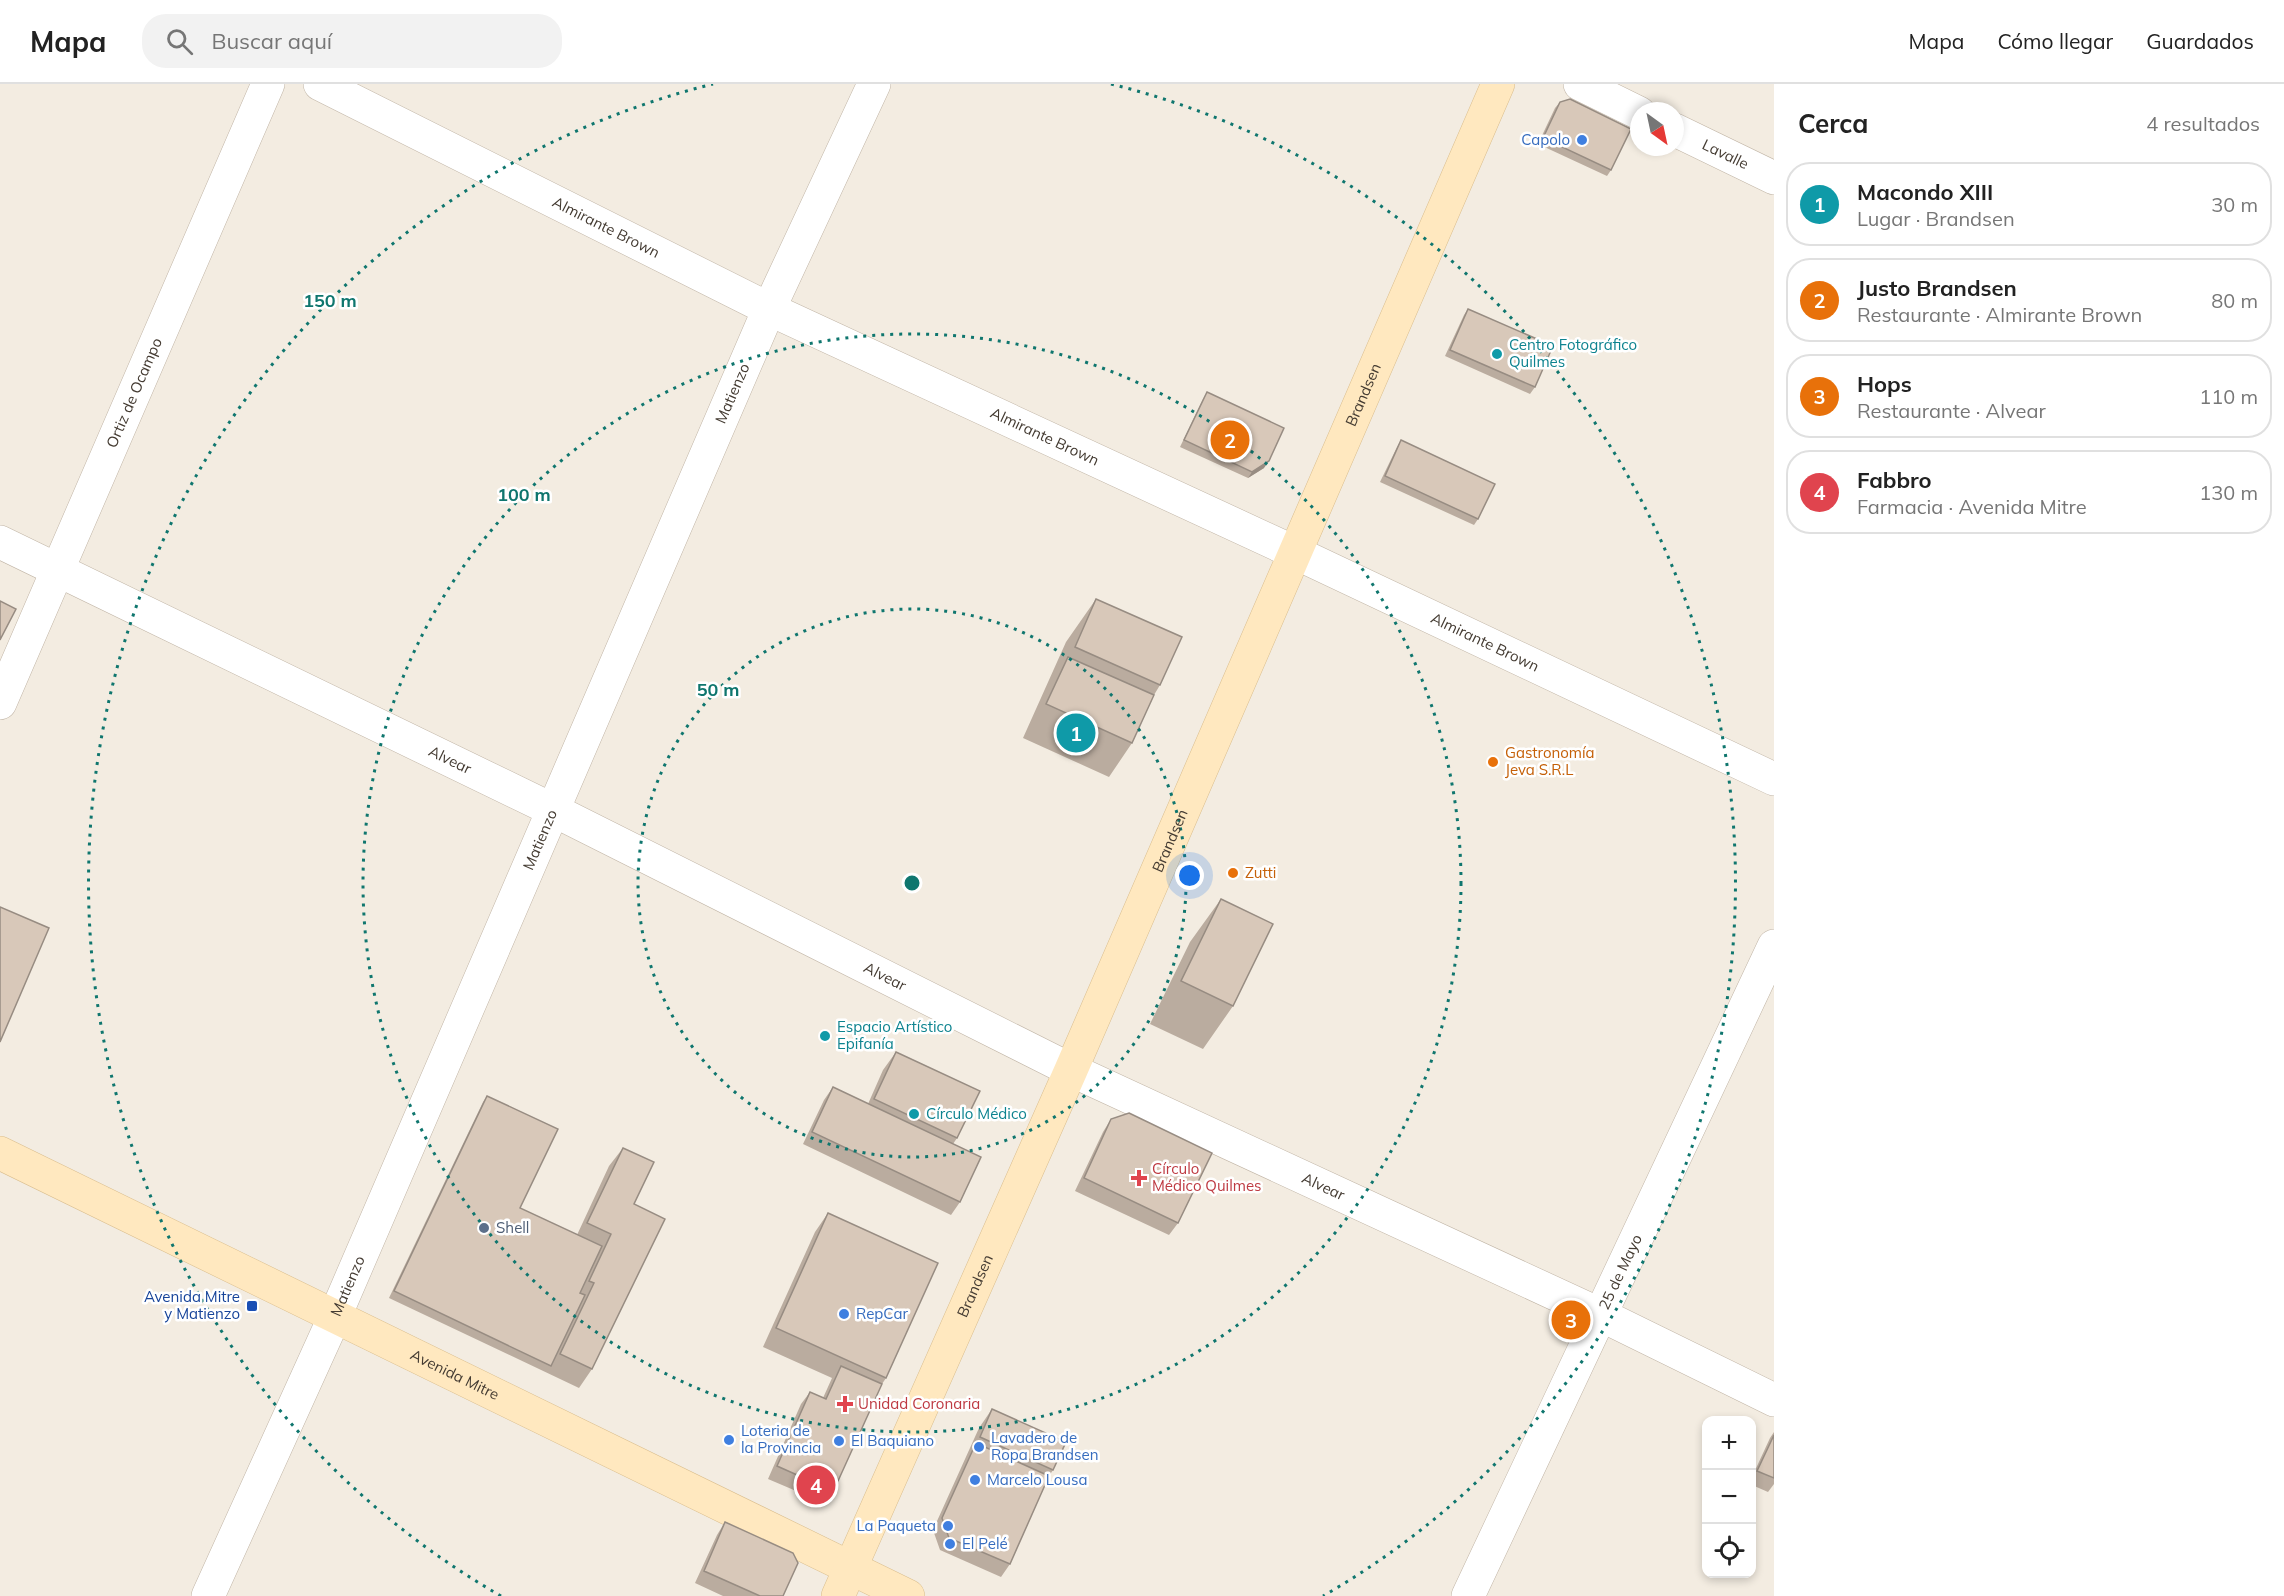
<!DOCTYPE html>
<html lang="es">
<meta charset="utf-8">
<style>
body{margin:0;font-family:Mulish,sans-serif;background:#f2f2f2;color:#222}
.controls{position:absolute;right:18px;bottom:18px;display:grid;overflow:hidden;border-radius:12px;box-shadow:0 3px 9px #0003}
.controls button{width:54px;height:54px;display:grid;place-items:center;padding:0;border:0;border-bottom:2px solid #e0e0e0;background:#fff;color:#222;font:30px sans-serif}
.compass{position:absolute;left:1630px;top:18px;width:54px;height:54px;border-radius:50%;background:#fff;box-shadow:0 3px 9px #0003;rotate:147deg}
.you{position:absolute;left:1190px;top:792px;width:21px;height:21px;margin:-15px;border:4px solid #fff;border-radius:50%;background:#1a73e8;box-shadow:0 0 0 9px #1a73e833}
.badge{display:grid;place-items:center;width:39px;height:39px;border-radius:50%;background:#ff160c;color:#fff;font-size:20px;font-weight:700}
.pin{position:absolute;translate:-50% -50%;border:3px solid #fff;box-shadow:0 2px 6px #0006}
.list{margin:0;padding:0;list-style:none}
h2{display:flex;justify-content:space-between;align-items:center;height:78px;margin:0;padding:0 24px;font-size:26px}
h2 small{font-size:20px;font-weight:400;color:#767676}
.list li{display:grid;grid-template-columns:39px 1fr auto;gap:18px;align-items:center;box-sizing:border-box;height:84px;margin:0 12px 12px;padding:0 12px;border:2px solid #e0e0e0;border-radius:24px}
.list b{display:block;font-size:22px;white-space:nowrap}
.list p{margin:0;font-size:20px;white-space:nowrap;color:#767676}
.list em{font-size:20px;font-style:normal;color:#767676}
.icon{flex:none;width:33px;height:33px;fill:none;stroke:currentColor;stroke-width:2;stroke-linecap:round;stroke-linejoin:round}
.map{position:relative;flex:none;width:1774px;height:1512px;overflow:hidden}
header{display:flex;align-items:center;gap:36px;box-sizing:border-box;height:84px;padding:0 30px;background:#fff;border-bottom:2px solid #e0e0e0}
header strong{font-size:28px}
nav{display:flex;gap:33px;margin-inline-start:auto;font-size:21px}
.search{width:420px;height:54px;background:#f2f2f2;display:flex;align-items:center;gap:15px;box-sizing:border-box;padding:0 21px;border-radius:24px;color:#767676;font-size:22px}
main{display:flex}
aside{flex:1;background:#fff}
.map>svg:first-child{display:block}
</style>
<header>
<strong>Mapa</strong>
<div class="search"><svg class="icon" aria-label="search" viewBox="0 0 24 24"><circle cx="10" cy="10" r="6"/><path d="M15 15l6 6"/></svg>Buscar aquí</div>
<nav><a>Mapa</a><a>Cómo llegar</a><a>Guardados</a></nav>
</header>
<main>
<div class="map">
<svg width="1774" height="1512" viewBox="0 0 1774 1512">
<rect width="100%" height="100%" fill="#f3ece1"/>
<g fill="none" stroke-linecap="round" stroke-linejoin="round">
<defs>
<g id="minor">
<path id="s1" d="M320 0 769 225 1296 469 1774 695"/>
<path d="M1580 0 1639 29"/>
<path id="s2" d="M1675 46 1774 94"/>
<path id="s3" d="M0 619 268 0"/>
<path id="s4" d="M1071 986 1601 1231 1774 1316"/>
<path id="s5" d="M208 1512 335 1232 769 225 874 0"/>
<path id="s6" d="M1468 1512 1774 862"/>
</g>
<g id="tertiary">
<path id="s7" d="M0 458 553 726 1071 986"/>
</g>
<g id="secondary">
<path id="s8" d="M0 1069 908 1512"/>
<path id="s9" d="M838 1512 1071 986 1498 0"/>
</g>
</defs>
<!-- minor casing -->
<use href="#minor" stroke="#c1b5a6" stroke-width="34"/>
<!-- tertiary casing -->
<use href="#tertiary" stroke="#c1b5a6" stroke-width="34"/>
<!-- secondary casing -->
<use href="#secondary" stroke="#dabe8e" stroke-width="34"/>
<!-- minor -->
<use href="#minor" stroke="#fff" stroke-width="33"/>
<!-- tertiary -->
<use href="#tertiary" stroke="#fff" stroke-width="33"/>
<!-- secondary -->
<use href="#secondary" stroke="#ffe8bf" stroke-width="33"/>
</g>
<!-- wall -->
<path fill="#baac9f" d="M1560 18 1611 86 1607 92 1538 60 1555 24Z
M1468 225 1535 303 1530 310 1445 272 1464 231Z
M1207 308 1264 384 1248 394 1180 363 1203 315Z
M1401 356 1478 435 1474 441 1380 398 1397 363Z
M1096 515 1160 601 1154 611 1132 659 1109 693 1023 654 1066 558Z
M1221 815 1233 922 1203 965 1150 940 1190 858Z
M896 968 957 1054 953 1060 960 1118 951 1131 803 1060 824 1016 833 1003 868 1020 883 986Z
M487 1012 520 1124 577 1151 609 1082 623 1064 634 1120 592 1285 579 1304 389 1214 483 1018Z
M1111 1035 1178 1139 1169 1151 1075 1107 1103 1048Z
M828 1129 886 1294 882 1300 838 1397 829 1410 815 1415 768 1395 801 1320 810 1308 823 1314 832 1294 763 1263 815 1148Z
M992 1325 1053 1386 1049 1392 1010 1480 1001 1493 940 1466 933 1446 979 1344Z
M1774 1348V1400L1768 1408 1752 1401V1393L1770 1354Z
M725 1438 783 1512H723L695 1499 717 1451Z"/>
<!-- shaded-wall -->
<path fill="#978c82" d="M1269 377 1264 384 1248 394 1252 388Z
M838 1397 829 1410 815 1415 824 1403Z"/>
<!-- building -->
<path fill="#d8c8b9" stroke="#978c82" stroke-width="1.5" d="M1570 15 1631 45 1611 86 1543 54 1560 18Z
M1468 225 1553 262 1535 303 1450 266Z
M1207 308 1284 344 1269 377 1252 388 1184 356Z
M1401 356 1495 400 1478 435 1385 392Z
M1096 515 1182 553 1160 601 1075 563Z
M0 517 16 525 0 556Z
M1068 573 1154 611 1132 659 1046 620Z
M1221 815 1273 840 1233 922 1181 897Z
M0 823 49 844 0 958Z
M896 968 980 1007 957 1054 874 1015Z
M833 1003 981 1073 960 1118 812 1048Z
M487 1012 558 1045 520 1124 602 1162 580 1209 585 1211 551 1282 394 1207Z
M1129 1029 1212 1069 1178 1139 1084 1094 1111 1035Z
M623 1064 654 1078 634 1120 665 1135 592 1285 560 1270 594 1199 589 1197 611 1150 587 1139Z
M828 1129 938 1179 886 1294 776 1244Z
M841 1282 882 1300 838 1397 824 1403 777 1382 810 1308 826 1315Z
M992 1325 1066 1358 1053 1386 980 1353Z
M1774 1351V1394L1757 1387Z
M976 1359 1049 1392 1010 1480 949 1454 942 1434Z
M725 1438 793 1469 798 1479 783 1512H760L704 1487Z"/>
<!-- distance rings -->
<g fill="none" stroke="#0f766e" stroke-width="3" stroke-dasharray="3 6">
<circle cx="912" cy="799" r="274"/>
<circle cx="912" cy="799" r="549"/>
<path d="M501 1512A823 823 0 0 1 713 0M1111 0A823 823 0 0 1 1323 1512"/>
</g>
<!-- markers -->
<g fill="#3f7fe0" stroke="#fff" stroke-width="2">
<circle cx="1582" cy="56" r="6"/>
<circle cx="844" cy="1230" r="6"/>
<circle cx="729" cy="1356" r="6"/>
<circle cx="839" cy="1357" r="6"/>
<circle cx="979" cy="1363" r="6"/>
<circle cx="975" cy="1396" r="6"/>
<circle cx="948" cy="1442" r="6"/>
<circle cx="950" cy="1460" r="6"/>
</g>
<g fill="#0f9aa8" stroke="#fff" stroke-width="2">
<circle cx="1497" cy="270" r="6"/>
<circle cx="825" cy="952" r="6"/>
<circle cx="914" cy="1030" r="6"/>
</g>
<g fill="#e8710a" stroke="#fff" stroke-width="2">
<circle cx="1493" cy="678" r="6"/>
<circle cx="1233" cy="789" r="6"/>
</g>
<g fill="#e0444e" stroke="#fff" stroke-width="2">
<path d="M1136 1085h6v6h6v6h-6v6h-6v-6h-6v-6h6z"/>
<path d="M842 1311h6v6h6v6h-6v6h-6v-6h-6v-6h6z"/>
</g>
<circle fill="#5c6f8a" stroke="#fff" stroke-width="2" cx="484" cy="1144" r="6"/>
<rect fill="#1a4fb4" stroke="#fff" stroke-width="2" x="246" y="1216" width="12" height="12" rx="3"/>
<g text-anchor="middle" stroke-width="5" stroke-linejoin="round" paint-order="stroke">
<!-- shop labels -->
<g font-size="15" fill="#366cbe" stroke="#fff" text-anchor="start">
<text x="1570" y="61" text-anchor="end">Capolo</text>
<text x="856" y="1235">RepCar</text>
<text x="741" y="1352">Loteria de<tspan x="741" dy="17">la Provincia</tspan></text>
<text x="991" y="1359">Lavadero de<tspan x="991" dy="17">Ropa Brandsen</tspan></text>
<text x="851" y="1362">El Baquiano</text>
<text x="987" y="1401">Marcelo Lousa</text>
<text x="936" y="1447" text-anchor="end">La Paqueta</text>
<text x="962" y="1465">El Pelé</text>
</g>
<!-- street labels -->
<g font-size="15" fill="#443b32" stroke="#fff">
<text dy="5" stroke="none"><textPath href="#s2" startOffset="56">Lavalle</textPath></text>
<text dy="5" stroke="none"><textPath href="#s1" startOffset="320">Almirante Brown</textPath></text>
<text dy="5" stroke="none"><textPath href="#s5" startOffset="1312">Matienzo</textPath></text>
<text dy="5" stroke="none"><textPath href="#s3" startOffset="338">Ortiz de Ocampo</textPath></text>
<text dy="5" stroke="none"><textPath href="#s9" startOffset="1311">Brandsen</textPath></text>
<text dy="5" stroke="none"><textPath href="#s1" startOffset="806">Almirante Brown</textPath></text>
<text dy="5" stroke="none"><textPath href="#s1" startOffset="1292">Almirante Brown</textPath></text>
<text dy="5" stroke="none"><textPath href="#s7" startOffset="500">Alvear</textPath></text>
<text dy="5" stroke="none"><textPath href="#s5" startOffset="826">Matienzo</textPath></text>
<text dy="5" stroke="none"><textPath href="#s9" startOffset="825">Brandsen</textPath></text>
<text dy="5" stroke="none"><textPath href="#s7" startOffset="986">Alvear</textPath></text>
<text dy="5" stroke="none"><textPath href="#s4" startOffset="278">Alvear</textPath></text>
<text dy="5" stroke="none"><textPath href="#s6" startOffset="358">25 de Mayo</textPath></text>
<text dy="5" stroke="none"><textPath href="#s5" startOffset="340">Matienzo</textPath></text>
<text dy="5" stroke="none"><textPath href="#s9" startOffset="339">Brandsen</textPath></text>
<text dy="5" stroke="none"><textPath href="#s8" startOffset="506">Avenida Mitre</textPath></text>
</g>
<!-- culture labels -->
<g font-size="15" fill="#0d838f" stroke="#fff" text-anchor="start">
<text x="1509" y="266">Centro Fotográfico<tspan x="1509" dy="17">Quilmes</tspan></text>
<text x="837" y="948">Espacio Artístico<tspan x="837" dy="17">Epifanía</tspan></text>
<text x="926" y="1035">Círculo Médico</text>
</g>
<!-- food labels -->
<g font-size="15" fill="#c56008" stroke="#fff" text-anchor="start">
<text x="1505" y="674">Gastronomía<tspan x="1505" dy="17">Jeva S.R.L</tspan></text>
<text x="1245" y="794">Zutti</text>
</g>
<!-- health labels -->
<g font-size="15" fill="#be3a42" stroke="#fff" text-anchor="start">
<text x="1152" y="1090">Círculo<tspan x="1152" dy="17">Médico Quilmes</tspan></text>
<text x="858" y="1325">Unidad Coronaria</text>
</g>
<!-- service labels -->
<g font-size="15" fill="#4e5e75" stroke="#fff" text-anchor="start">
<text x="496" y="1149">Shell</text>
</g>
<!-- transit labels -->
<g font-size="15" fill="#164399" stroke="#fff" text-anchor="end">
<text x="240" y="1218">Avenida Mitre<tspan x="240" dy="17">y Matienzo</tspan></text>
</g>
</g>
<circle cx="912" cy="799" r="9" fill="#0f766e" stroke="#fff" stroke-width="3"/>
<g font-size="18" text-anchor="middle" font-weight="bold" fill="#0f766e" stroke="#fff" stroke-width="5" stroke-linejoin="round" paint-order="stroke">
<text x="330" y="223">150 m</text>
<text x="524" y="417">100 m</text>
<text x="718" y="612">50 m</text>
</g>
</svg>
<div class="controls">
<button>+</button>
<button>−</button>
<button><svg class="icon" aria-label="locate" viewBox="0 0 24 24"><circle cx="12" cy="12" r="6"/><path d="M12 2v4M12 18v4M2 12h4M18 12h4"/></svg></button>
</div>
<svg class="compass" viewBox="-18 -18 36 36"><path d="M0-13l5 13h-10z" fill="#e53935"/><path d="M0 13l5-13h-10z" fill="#767676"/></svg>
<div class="you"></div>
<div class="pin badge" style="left:1076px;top:649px;background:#0f9aa8">1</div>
<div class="pin badge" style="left:1230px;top:356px;background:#e8710a">2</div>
<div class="pin badge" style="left:1571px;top:1236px;background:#e8710a">3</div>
<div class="pin badge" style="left:816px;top:1401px;background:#e0444e">4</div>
</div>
<aside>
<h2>Cerca<small>4 resultados</small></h2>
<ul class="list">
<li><span class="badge" style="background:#0f9aa8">1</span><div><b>Macondo XIII</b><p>Lugar · Brandsen</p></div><em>30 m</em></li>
<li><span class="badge" style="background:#e8710a">2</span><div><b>Justo Brandsen</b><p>Restaurante · Almirante Brown</p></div><em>80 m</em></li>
<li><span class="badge" style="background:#e8710a">3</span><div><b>Hops</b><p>Restaurante · Alvear</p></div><em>110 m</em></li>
<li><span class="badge" style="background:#e0444e">4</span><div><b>Fabbro</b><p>Farmacia · Avenida Mitre</p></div><em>130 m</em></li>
</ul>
</aside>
</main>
